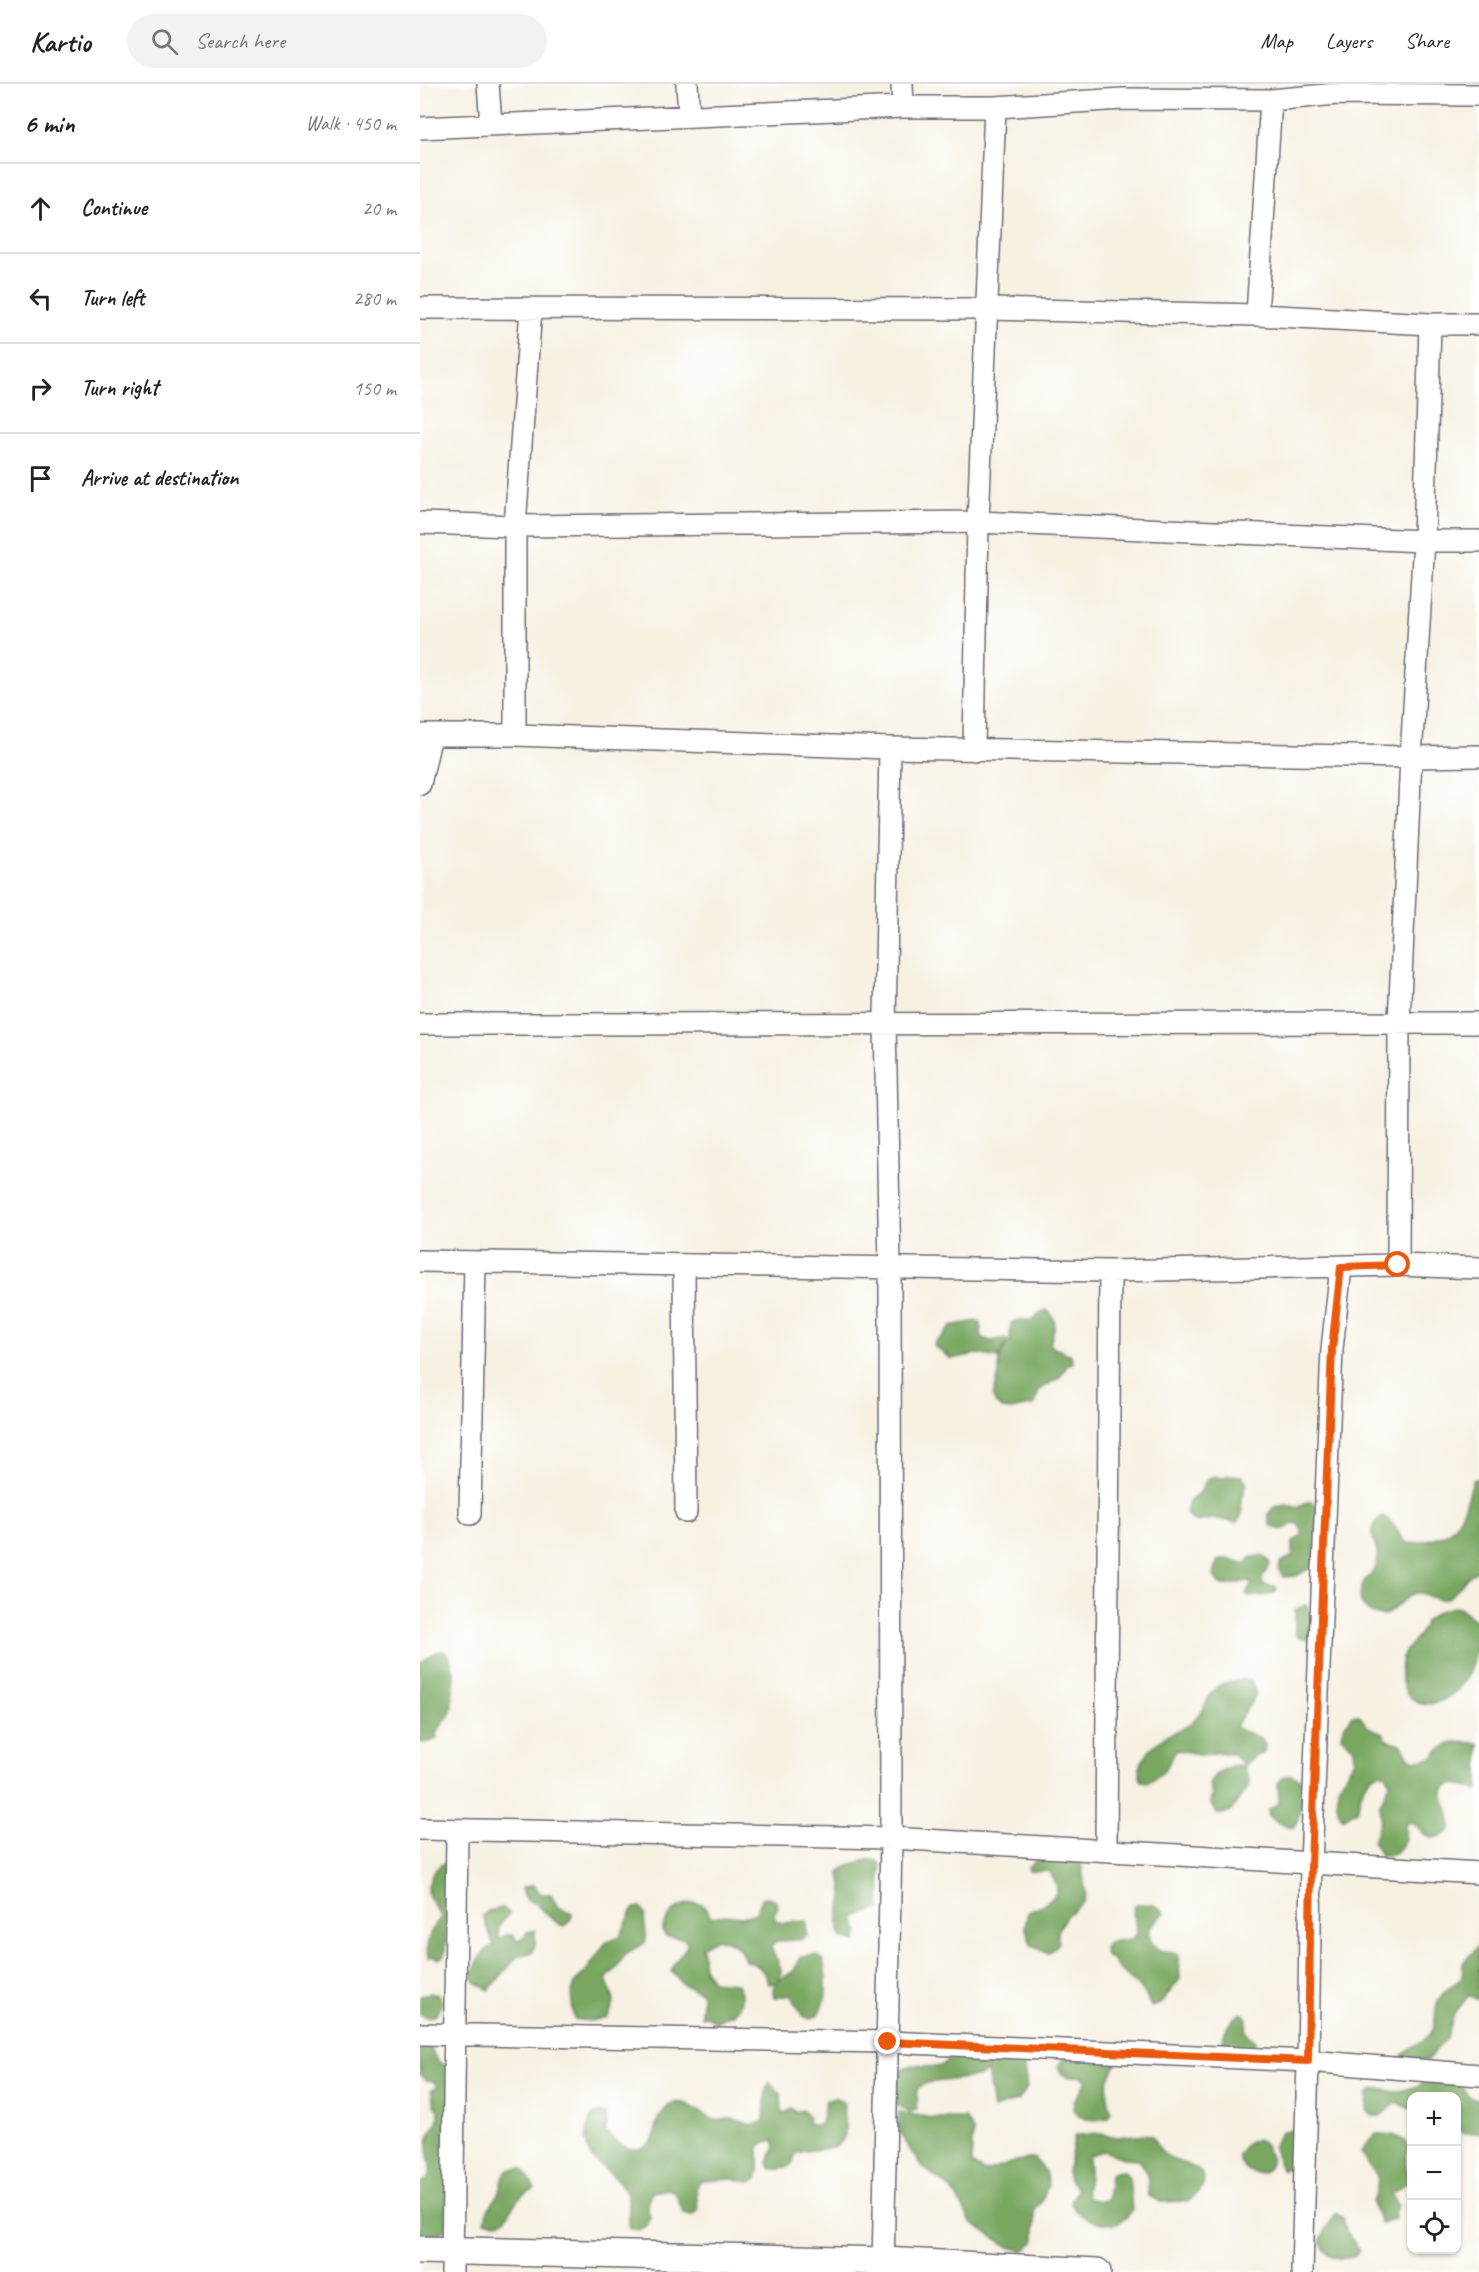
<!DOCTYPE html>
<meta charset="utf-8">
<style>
body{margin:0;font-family:Caveat,sans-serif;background:#f2f2f2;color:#222}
.controls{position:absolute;right:18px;bottom:18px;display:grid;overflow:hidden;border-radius:12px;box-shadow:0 2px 4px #0004}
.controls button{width:54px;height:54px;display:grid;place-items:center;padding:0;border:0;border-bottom:2px solid #e0e0e0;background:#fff;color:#222;font:30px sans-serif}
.stop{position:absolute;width:18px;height:18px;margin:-14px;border:4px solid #ea580c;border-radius:50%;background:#fff}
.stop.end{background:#ea580c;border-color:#fff;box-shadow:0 2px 6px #0008}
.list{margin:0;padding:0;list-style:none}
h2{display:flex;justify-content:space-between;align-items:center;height:78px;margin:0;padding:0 24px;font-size:26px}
h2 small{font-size:20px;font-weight:400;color:#767676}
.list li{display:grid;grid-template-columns:39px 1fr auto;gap:18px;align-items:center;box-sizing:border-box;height:90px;padding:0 24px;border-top:2px solid #e0e0e0}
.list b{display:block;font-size:22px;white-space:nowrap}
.list em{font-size:20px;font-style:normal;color:#767676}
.icon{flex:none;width:33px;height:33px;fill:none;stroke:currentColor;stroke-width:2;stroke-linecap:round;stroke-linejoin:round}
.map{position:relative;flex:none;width:1059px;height:2188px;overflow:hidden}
header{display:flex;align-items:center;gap:36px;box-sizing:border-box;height:84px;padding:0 30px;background:#fff;border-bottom:2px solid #e0e0e0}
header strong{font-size:28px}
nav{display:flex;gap:33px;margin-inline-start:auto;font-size:21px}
.search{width:420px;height:54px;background:#f2f2f2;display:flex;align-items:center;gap:15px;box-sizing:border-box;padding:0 21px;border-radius:33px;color:#767676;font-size:22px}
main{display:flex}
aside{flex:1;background:#fff}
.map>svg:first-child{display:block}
</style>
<header>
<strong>Kartio</strong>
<div class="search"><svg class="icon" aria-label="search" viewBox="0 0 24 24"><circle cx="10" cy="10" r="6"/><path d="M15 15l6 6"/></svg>Search here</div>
<nav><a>Map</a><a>Layers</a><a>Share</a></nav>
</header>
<main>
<aside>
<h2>6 min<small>Walk · 450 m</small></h2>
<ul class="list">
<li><svg class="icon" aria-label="ahead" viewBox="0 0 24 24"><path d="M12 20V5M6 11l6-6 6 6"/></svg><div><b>Continue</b></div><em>20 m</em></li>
<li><svg class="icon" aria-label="left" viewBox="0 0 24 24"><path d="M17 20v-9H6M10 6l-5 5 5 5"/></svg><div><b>Turn left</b></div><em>280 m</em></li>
<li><svg class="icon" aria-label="right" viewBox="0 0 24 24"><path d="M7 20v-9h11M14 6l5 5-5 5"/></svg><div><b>Turn right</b></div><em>150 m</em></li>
<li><svg class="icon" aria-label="arrive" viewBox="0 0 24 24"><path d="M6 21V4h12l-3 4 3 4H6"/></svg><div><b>Arrive at destination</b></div></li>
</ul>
</aside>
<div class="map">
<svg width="1059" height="2188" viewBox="0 0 1059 2188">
<rect width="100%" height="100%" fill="#fff"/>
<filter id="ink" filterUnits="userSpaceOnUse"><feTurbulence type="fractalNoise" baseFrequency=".0167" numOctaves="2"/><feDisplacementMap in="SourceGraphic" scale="12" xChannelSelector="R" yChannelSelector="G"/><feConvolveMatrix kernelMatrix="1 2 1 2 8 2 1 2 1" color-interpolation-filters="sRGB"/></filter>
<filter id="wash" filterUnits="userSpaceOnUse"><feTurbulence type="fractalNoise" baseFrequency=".008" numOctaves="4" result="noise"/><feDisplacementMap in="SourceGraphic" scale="24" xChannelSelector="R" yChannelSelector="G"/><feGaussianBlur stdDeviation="1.35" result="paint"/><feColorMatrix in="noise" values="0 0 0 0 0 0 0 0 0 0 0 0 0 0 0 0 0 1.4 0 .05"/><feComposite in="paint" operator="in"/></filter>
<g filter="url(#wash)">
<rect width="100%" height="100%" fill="#f7f1e2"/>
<!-- forest -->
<path fill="#79a761" stroke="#4e644e" stroke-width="1.5" d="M626 1226C641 1235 632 1248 630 1262L651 1271 653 1279 648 1280 640 1293 619 1306 615 1321 591 1326 582 1325 576 1320 573 1313 579 1290V1275L590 1255 591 1239 598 1236H614L619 1229Z
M557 1237 560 1239 562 1254 571 1257 585 1254 587 1257 578 1274 557 1270 531 1275 514 1262 515 1258 525 1251 531 1242Z
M810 1391 822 1392 827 1399 821 1417 822 1430 817 1439C810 1438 803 1435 797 1435 785 1434 773 1444 766 1429L769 1418 780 1408 787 1395 794 1392 800 1394Z
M1059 1394V1486C1043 1492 1040 1508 1027 1514 1015 1520 1006 1507 995 1509 987 1511 973 1527 964 1532 945 1531 935 1518 943 1500 946 1492 955 1489 957 1480 962 1462 940 1448 962 1432 978 1439 978 1454 988 1459 994 1461 1001 1457 1007 1456 1012 1454 1020 1453 1025 1450 1042 1441 1048 1413 1053 1396Z
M891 1417 897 1422V1480L876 1492 864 1493 859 1487 860 1479 873 1472V1458L882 1451V1447L878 1440 874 1439C865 1446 860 1448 850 1441L848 1430 854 1423 868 1421 878 1424 884 1419Z
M843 1472 849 1477 850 1481 842 1494 843 1501 854 1502 857 1504 855 1509H849V1511L829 1513 826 1510 832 1500 829 1497C815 1498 804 1509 794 1492L797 1477C809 1472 816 1478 827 1480L831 1473Z
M886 1521 892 1530 890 1553 888 1556 877 1552 875 1549V1526Z
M1033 1523 1040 1524 1058 1539C1059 1551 1057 1560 1054 1571 1051 1584 1046 1598 1036 1607 1008 1633 976 1617 981 1579 983 1562 1003 1553 1005 1537L1019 1527Z
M23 1567 29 1572 34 1587 32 1622 30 1630 15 1650 18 1654C12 1658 7 1660 0 1658V1579L16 1568Z
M823 1595 831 1597 836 1609C832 1622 820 1630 816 1643 825 1651 852 1650 843 1669L833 1673 824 1682 813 1670 798 1668 783 1671 758 1666C751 1670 750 1679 745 1686 740 1691 734 1694 729 1698L721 1697 719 1683 730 1665 746 1652 769 1641 783 1626 790 1611 798 1602Z
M932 1631H939L948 1643 963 1649 967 1656 981 1660 989 1673 996 1676 1012 1674 1019 1666 1033 1658 1059 1659V1706C1046 1704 1035 1694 1023 1706 1024 1729 1048 1748 1012 1754L1004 1750 993 1738 985 1740C987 1755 984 1766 968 1772L960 1771 953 1757 961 1735 960 1719 970 1699 967 1691 960 1689C940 1696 942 1709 937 1726L923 1735C908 1711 922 1696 935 1676L934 1664 921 1652 923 1644Z
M816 1681 823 1683C831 1698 833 1700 821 1713 816 1718 814 1725 809 1729L797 1730 790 1719 792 1712 789 1700C793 1690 806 1683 816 1681Z
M871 1691 882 1696 884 1711 876 1741 873 1744 856 1738 848 1730 849 1726 859 1719 858 1699 864 1693Z
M646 1764 661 1779 666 1810 663 1818 646 1832 637 1847 639 1859 629 1869 611 1861 605 1842 608 1827C617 1823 642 1816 636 1800 635 1795 631 1792 629 1787H609L608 1783 624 1771Z
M444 1776H456L461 1780 460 1825 434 1833 439 1847 436 1858 421 1853C415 1839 422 1825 423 1811 423 1804 420 1795 420 1787 428 1781 436 1781 444 1776Z
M28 1778 25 1872 18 1875 11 1872 8 1874C5 1859 10 1844 22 1833 18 1827 12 1820 9 1812 5 1799 15 1780 28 1778Z
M113 1801 120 1810H131L138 1823 152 1829C152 1835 149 1838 144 1842 134 1839 125 1829 118 1821 115 1818 109 1818 105 1815L102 1804Z
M348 1813 355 1816 358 1823 354 1830 356 1837 363 1839 387 1837V1852L380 1856 356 1857 351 1863C354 1874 367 1885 358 1897L374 1887 381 1872 397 1871 403 1876C407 1894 411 1928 390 1935L383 1932 371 1911 354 1914 353 1906 356 1899 349 1900C344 1887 339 1879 325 1877 320 1860 312 1859 297 1854L282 1862 284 1885 292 1897 316 1899C325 1911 322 1925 309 1932V1930L296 1938 285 1931 281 1932C280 1923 284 1917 281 1908L264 1901 251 1887C253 1877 263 1870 268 1860L263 1854 246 1853 242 1847C248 1828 261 1816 282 1820L291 1833 306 1831 322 1833 336 1829 341 1814Z
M716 1820C728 1821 736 1818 744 1829 730 1842 721 1849 738 1866L753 1868 759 1872 760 1895 740 1920 731 1923C723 1902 717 1903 703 1889 696 1883 695 1877 686 1872L684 1864 689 1858 711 1855 717 1850 713 1827Z
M221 1823 225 1830C222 1841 229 1848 225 1859L205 1870 197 1884 186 1895C192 1917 200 1911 187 1934L170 1937 154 1935 151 1911 156 1897 167 1886 186 1858 200 1852 214 1824Z
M83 1824 89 1829C82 1838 76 1843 79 1856L85 1851H93L97 1857 104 1854 107 1848 115 1846V1861L112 1868 97 1873 69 1906 55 1898 52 1891C57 1879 62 1866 74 1861L62 1832 68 1827Z
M1059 1861V1917L1049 1911 1034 1930 1027 1954 1006 1977 980 1975C987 1963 999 1961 1009 1952 1017 1943 1014 1931 1017 1920 1021 1908 1033 1901 1042 1894L1043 1879Z
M10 1909 18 1911 22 1918 16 1931 9 1933 0 1931V1911Z
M822 1928 827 1935 826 1948 835 1957 833 1969 804 1966 802 1959C803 1947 812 1934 822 1928Z
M0 1949 6 1956 17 1977 31 1985 26 2145C18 2150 10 2152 0 2152V2099C21 2093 5 2070 8 2057 11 2045 20 2039 19 2026L14 2021 11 2006 18 2003 13 1997 6 1996 0 1990Z
M569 1968 572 1975 581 1977 588 1973 603 1974 600 1975 604 1982 607 2004 598 2017 573 2025 567 1987 561 1992 506 1999 499 2003 496 2009 498 2017 497 2025 490 2028 476 2021V1992C496 1971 500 1987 520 1982 527 1980 529 1973 535 1970 541 1967 561 1968 569 1968Z
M643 1975H698C696 1983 690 1990 688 1998 686 2007 689 2018 691 2028L687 2034C675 2037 661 2037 653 2025L654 2018 667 1997 662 1992 647 1993 641 1989 638 1982Z
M1010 1994 1039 1999 1048 2012 1059 2016V2049H1045L1038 2046 1036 2012H992L991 2026 978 2018 960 2032H952L947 2026 948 2010 954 2004 976 2008 998 2002Z
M350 1998 361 2010 362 2030 372 2025 376 2029 382 2026 389 2033 387 2038 394 2042 401 2039 406 2016 414 2013 421 2016 424 2020C422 2030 426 2039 425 2049 421 2071 391 2062 375 2070 374 2084 365 2086 351 2085L348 2078 355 2063 353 2056 345 2058 339 2063V2087L337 2095 330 2098 314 2095 281 2097 276 2103 278 2126 272 2131 264 2130 255 2108 248 2105 232 2108 227 2123 230 2133 226 2142 218 2146 210 2144C207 2133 211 2121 207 2111 194 2078 151 2083 172 2031L179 2029 186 2032 187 2040 185 2047C196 2060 218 2075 232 2057 239 2048 231 2040 243 2028 247 2024 248 2021 254 2019 270 2016 281 2031 295 2036 301 2038 303 2035 309 2035 324 2034 329 2047 344 2036L346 2005Z
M479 2028 512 2034H545L553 2048 551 2080 565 2088 597 2077 614 2074 625 2087 628 2102 622 2117 615 2126V2157L604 2167 589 2163 551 2139 537 2112 526 2101 501 2082 492 2069 478 2043Z
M872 2046 876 2047C877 2062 876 2079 861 2086L853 2062 861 2048Z
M681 2050 697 2053 725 2050 733 2052C738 2059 738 2067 746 2072 758 2081 788 2079 783 2102L769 2117 740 2118 729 2112 727 2088 719 2075 703 2074 684 2067 669 2071C667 2078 669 2081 669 2088 670 2098 663 2104 668 2114L679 2117 687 2116 690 2091 692 2088 704 2087 709 2093 712 2126 707 2133 697 2140C681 2140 658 2136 651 2119L657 2105 649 2096 647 2088 655 2053 658 2051Z
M957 2050C970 2050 984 2051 989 2065 983 2076 986 2083 990 2094L978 2106 971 2109 978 2122 974 2129 975 2135 960 2139 952 2117 956 2110 958 2094 941 2068 950 2055Z
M836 2055C845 2058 845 2061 848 2069 849 2073 852 2074 851 2078 849 2095 820 2093 818 2070L826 2060Z
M103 2084 115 2105C109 2107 102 2110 98 2115 87 2129 88 2144 65 2137 66 2122 73 2122 78 2110 83 2102 81 2094 87 2086Z
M915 2129 923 2134 927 2149 939 2165 935 2172C920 2177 906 2174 900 2157Z"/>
</g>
<g filter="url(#ink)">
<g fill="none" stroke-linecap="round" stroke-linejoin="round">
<defs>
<path id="minor" d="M68 0 71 40
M267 0 269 31
M482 0 483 23
M0 44 483 23H575L703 15 851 16 917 10 1059 11
M0 224 567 225 837 231 1010 240H1059
M837 231 851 16
M1010 240 1004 457 991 673 1059 672
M0 439 95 442 558 438 1004 457H1059
M0 651H95L470 664 991 673 979 938 978 1181
M95 651V442L111 225
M554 666 558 438 575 23
M0 700 11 651
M0 940 1059 939
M0 1177 690 1187 978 1181 1059 1184
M264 1182 266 1428
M50 1430 55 1178
M0 1745 471 1754 1059 1789
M686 1765 690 1187
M0 1950 468 1958 888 1977 1059 1991
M32 2188 37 1746
M463 2188 471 1754 470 1183 465 938 470 664
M882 2188 888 1977 891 1780 912 1265 921 1183"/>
<path id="tertiary" d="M0 2166 463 2177 677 2188"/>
</defs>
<!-- minor casing -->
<use href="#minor" stroke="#6d6a75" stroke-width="24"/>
<!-- tertiary casing -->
<use href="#tertiary" stroke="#6d6a75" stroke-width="30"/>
<!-- minor -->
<use href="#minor" stroke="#fff" stroke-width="21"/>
<!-- tertiary -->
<use href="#tertiary" stroke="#fff" stroke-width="27"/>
</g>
</g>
<g fill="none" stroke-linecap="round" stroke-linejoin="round" filter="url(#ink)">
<!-- route -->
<path stroke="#ea580c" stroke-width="8" d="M468 1958 888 1977 891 1780 912 1265 921 1183 978 1181"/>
</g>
</svg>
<div class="controls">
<button>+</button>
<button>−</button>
<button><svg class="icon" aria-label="locate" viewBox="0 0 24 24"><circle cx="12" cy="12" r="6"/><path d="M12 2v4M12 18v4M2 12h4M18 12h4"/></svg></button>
</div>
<div class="stop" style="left:978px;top:1181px"></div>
<div class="stop end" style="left:468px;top:1958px"></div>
</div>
</main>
